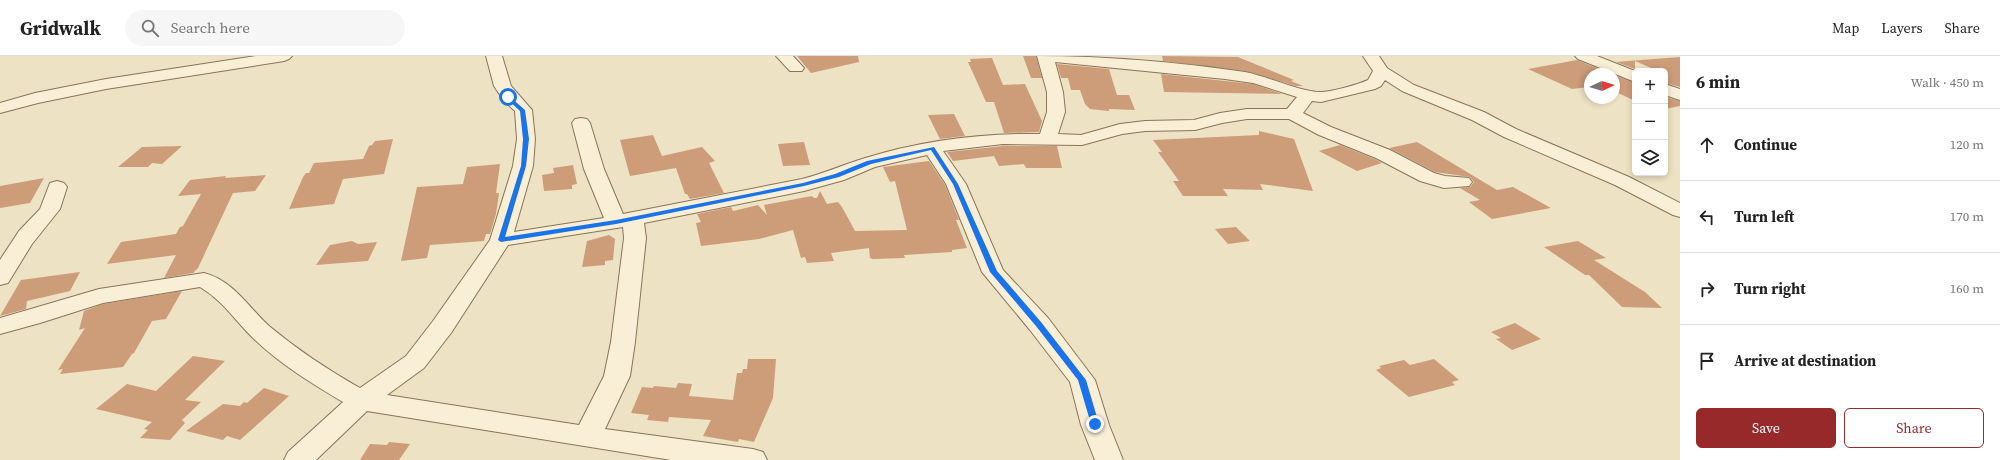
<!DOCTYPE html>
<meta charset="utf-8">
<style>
body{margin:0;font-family:"Source Serif 4",serif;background:#f6f6f6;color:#222}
.controls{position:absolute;right:12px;top:12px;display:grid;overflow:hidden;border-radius:6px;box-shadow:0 2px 6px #0003}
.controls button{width:36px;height:36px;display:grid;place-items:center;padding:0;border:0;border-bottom:1px solid #e0e0e0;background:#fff;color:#222;font:20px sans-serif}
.compass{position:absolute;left:1584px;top:12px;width:36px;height:36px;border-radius:50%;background:#fff;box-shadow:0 2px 6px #0003;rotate:86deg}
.stop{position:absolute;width:12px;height:12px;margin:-9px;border:3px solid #1a73e8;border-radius:50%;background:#fff}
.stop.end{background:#1a73e8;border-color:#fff;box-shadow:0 1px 4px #0008}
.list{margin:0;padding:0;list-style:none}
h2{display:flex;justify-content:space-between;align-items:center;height:52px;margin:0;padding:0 16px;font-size:17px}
h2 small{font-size:13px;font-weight:400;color:#767676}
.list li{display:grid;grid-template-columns:26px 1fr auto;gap:12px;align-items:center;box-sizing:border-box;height:72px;padding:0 16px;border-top:1px solid #e0e0e0}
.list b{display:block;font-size:15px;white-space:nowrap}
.list em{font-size:13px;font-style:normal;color:#767676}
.actions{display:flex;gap:8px;padding:12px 16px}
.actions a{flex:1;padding:9px 0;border:1px solid #98292a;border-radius:6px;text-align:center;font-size:14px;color:#98292a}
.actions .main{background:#98292a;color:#fff}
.icon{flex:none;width:22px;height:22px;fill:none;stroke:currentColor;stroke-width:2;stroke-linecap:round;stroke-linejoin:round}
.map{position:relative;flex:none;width:1680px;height:404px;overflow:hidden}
header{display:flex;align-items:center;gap:24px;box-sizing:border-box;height:56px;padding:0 20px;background:#fff;border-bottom:1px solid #e0e0e0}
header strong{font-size:19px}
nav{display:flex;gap:22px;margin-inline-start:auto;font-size:14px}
.search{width:280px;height:36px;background:#f6f6f6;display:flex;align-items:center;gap:10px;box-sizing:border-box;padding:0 14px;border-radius:22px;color:#767676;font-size:15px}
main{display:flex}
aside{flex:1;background:#fff}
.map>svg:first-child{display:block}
</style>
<header>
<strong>Gridwalk</strong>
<div class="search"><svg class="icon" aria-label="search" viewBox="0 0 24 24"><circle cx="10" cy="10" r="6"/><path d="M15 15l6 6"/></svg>Search here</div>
<nav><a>Map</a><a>Layers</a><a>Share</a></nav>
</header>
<main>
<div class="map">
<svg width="1680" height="404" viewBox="0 0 1680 404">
<rect width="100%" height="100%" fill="#eee2c4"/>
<!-- building -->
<path fill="#cd9c79" d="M797 0H858L859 6 811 17Z
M1023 0H1036L1042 22H1031Z
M1162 0 1238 1 1294 24 1291 25 1303 30H1296L1245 15 1163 5Z
M1680 1V31L1665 27V15H1658L1635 5V13L1616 6Z
M992 2 1003 29 1025 28 1042 65 1039 76 1004 77 994 46H986L968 6H971L970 3Z
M1577 4 1611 18H1590V31L1572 33 1528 13Z
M1057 8 1109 13 1117 39H1129L1135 54 1109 53V55L1090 53 1085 48 1080 34H1071L1068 22H1061Z
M1161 18 1253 28 1282 38 1164 36Z
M1614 19 1635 27V45L1614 35Z
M1665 41 1680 45V50L1665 53Z
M954 58 965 80 940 83 928 59Z
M1259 75 1294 83 1313 135 1260 128 1263 134 1223 133 1228 140H1183L1173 125H1179L1158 96H1162L1153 84 1259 79Z
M653 79 662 100 702 91 715 105 709 107 724 137 690 143 687 138H685L676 112 630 120 620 84Z
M393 83 384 118 343 123 334 148 289 153 303 121 306 117H309L314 107 363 103 369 90 372 89 375 85Z
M804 86 810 109 783 110 778 88Z
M1417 86 1497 134 1513 131 1551 152 1492 163 1469 146 1480 144 1460 132 1470 131 1474 126 1470 121 1435 116 1389 92Z
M1340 89 1375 103 1382 107 1357 115 1319 95Z
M182 90 162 108 152 107 148 111H118L142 91Z
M1003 90H1057L1062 112H1026L1024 108 999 110 994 100 953 105 947 96Z
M929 105 945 129 959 164H956L967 192 952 194V196L904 199 905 202 873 203 870 202 869 192 831 197 834 205 807 207 805 201 801 202 793 174 759 183 701 190 696 167 701 166 697 158 731 151 733 155 758 149 767 159 764 149 812 140 814 142H817L820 135 827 148 838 146 842 151 855 175 907 174 895 125 890 126 883 111Z
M500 108 496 137H499L496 158 490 178H486L484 185 430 189 427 202 401 205 417 131 463 128 467 111Z
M573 109 577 128 572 129V133L544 135 542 119 554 117 553 112Z
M266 119 255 135 233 137 198 212 193 217 164 222 176 199 107 208 121 186 176 178 180 171 183 170 201 138 178 140 190 124 226 120 225 122Z
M44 122 30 147 0 152V130Z
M1236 171 1250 185 1228 188 1215 173Z
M609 179 615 183 613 204 605 205V209L582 211 587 185Z
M352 185 358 188 377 186 368 205 316 209 330 189Z
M1578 185 1606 202 1594 204 1645 236 1662 252 1622 251 1589 219H1585L1544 191Z
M80 216 70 235 27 245 26 253 0 260 21 224Z
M182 235 166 263 152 265 134 297 132 298 123 311 60 318 63 313 58 314 85 272 79 274 84 255 103 248Z
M1515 267 1541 283 1512 294 1496 283 1501 282 1491 276Z
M193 300 225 305 185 344 201 346 182 364 185 367 170 384 140 382 148 374 144 373 152 366 96 353 127 328 156 335Z
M748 303H776L773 342 754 386 739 383 738 386 703 380 711 364 669 361 668 366 647 364 649 359 631 357 642 331 653 332 654 330 676 332 678 327 692 328 689 340 733 344 737 317H742L743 313H747Z
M1434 303 1459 324 1452 326 1455 329 1409 341 1376 314 1381 312 1379 310 1404 304 1410 309Z
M264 332 289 340 240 384 227 380 223 384 186 375 223 348 240 350 244 346 247 347Z
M389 386 410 388 399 404H360L370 388 387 389Z"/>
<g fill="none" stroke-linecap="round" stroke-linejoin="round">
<defs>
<path id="minor" d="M256 0H292L289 3 284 5 106 33 38 47 0 57V47L35 37 106 23Z
M486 0H502L511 30 532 54 535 83 533 110 514 176 604 162 584 113 572 67 575 63 581 62 587 63 590 67 604 113 623 158 802 123C823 118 842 109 862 103 919 85 980 77 1040 78L1047 56V36L1037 0C1106 0 1177 6 1245 16 1267 20 1303 37 1322 36 1334 35 1357 29 1368 24L1373 15 1363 0H1379L1387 12 1414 29 1484 56 1516 73 1629 121 1680 147V161L1673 159 1615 129 1504 81 1472 64 1402 35 1385 24 1381 30 1375 33 1321 46 1312 45 1303 57 1331 71 1390 94 1434 117 1445 120 1469 122 1472 126 1469 130 1444 132 1420 125 1376 102 1319 79 1289 63H1247L1222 67 1195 74 1145 75 1122 78 1082 89 1003 88 943 95 966 128 1003 214 1048 262 1095 324 1109 369 1123 404H1095L1081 369 1070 326 1030 274 982 216 946 128 927 99 875 111 844 124 804 135 644 167 646 182 635 286 630 320 605 373 753 393 763 396 767 404H671L367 355 316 404H284L288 396 343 346C311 327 278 307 251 280 234 263 222 244 200 231L103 247 40 267 0 278V262L99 233 204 217C234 225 248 251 269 270 298 294 328 314 360 332L406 300 433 265 490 184 513 110 517 83 515 55 504 45 494 30ZM1055 6 1225 23 1253 27 1297 41 1287 53H1247L1220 57 1194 64 1145 65 1120 68 1081 79 1058 78 1065 56 1063 36ZM623 171 624 182 611 286 604 320 579 369 387 339 424 312 451 277 508 189Z
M776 0H793L804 12 802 15H790Z
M1575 0H1597L1635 15V26L1578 3Z
M1665 28 1680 33V44L1665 39Z
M57 125 64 127 67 131 60 153 32 188 8 227 0 229V204L19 175 40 153 50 127Z"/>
</defs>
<!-- minor casing -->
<use href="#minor" stroke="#89735a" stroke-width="2"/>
<!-- minor -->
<use href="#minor" fill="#f9efd7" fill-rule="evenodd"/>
</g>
<!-- route -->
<path fill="#1a73e8" d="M506 40H509L525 54 529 83 526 110 505 181 616 164 803 127 835 118 867 105 934 91 958 128 997 215 1041 266 1086 324 1099 368 1095 371 1091 368 1078 324 1036 270 990 216 953 128 931 94 871 108 839 121 804 130 616 168 501 186 498 184 521 110 523 83 520 55 506 42Z"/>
</svg>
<div class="controls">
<button>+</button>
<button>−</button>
<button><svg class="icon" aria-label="layers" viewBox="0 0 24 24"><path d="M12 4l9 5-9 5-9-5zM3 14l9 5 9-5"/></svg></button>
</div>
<svg class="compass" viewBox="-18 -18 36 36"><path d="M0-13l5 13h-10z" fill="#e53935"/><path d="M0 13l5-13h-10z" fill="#767676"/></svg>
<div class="stop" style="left:508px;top:41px"></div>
<div class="stop end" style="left:1095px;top:368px"></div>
</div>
<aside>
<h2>6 min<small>Walk · 450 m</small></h2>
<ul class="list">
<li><svg class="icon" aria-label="ahead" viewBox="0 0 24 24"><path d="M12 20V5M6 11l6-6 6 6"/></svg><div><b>Continue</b></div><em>120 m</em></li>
<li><svg class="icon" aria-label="left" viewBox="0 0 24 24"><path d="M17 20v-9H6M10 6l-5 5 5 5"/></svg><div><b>Turn left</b></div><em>170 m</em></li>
<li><svg class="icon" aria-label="right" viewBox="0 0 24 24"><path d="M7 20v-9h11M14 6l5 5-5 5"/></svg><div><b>Turn right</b></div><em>160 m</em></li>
<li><svg class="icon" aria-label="arrive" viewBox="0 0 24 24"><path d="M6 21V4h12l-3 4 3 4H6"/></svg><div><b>Arrive at destination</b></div></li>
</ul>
<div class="actions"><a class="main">Save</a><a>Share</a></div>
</aside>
</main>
